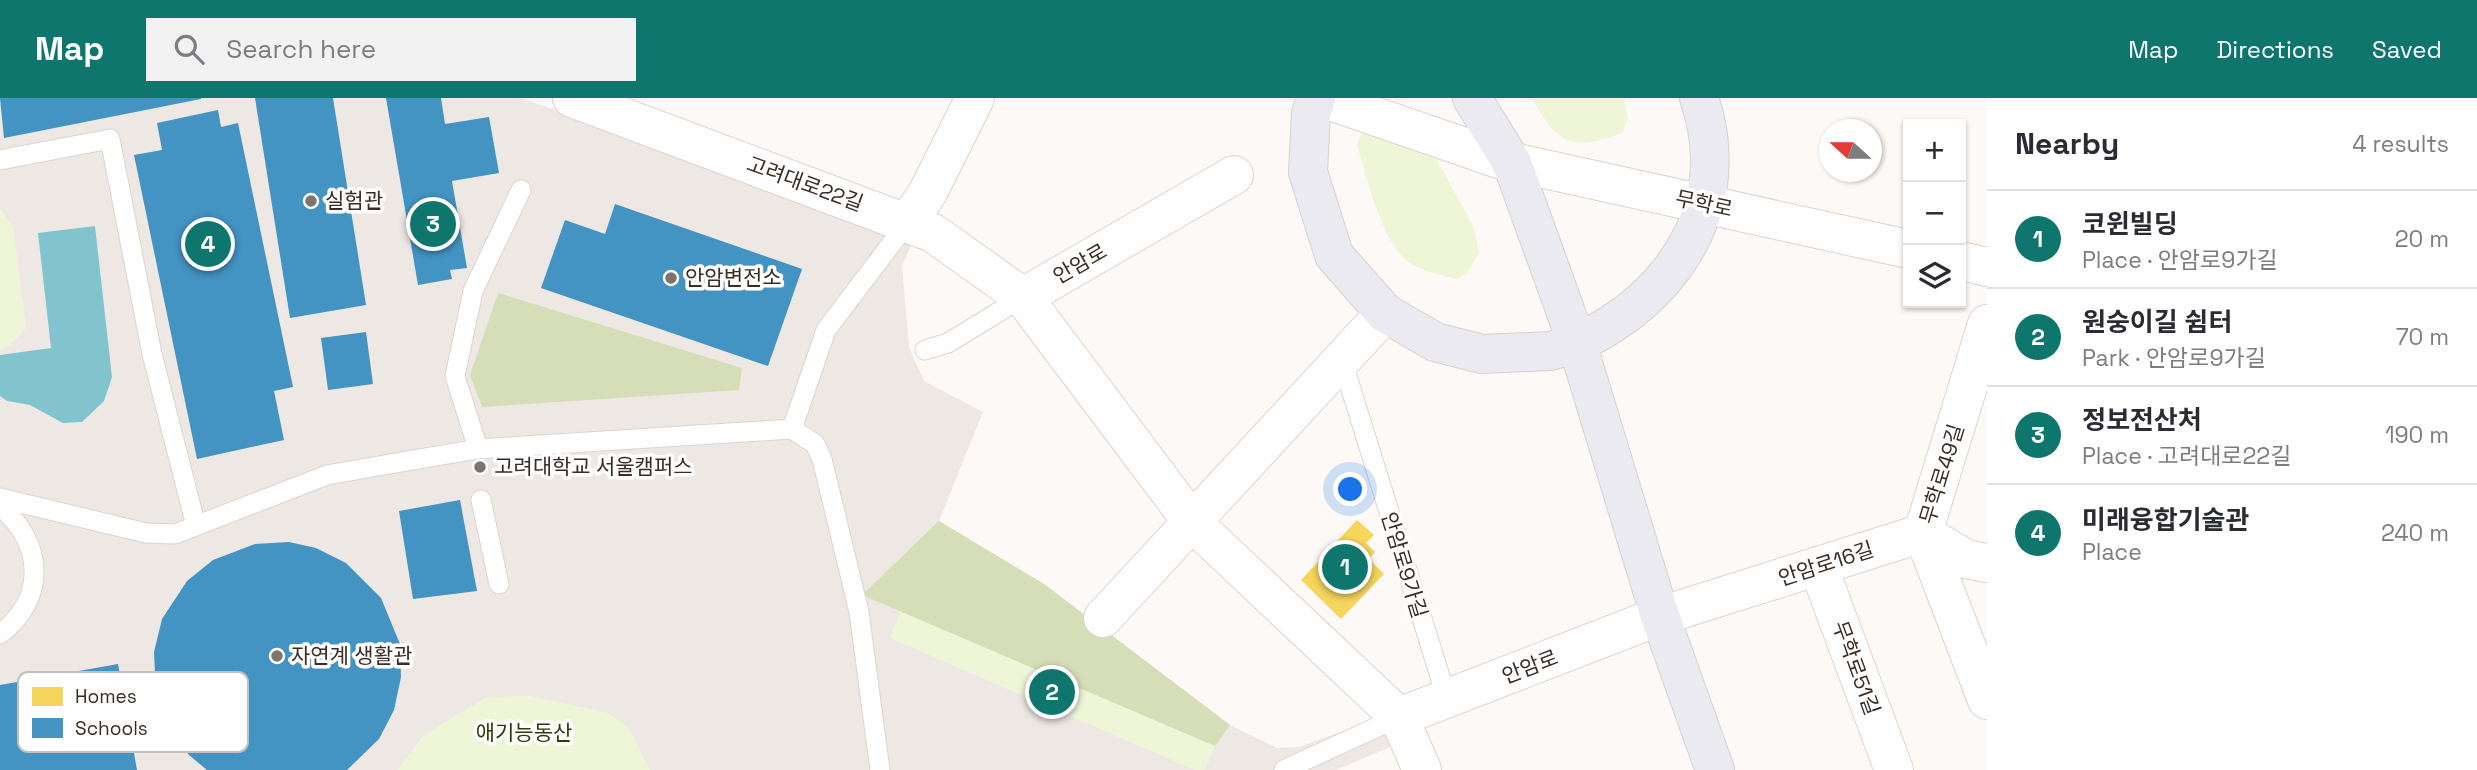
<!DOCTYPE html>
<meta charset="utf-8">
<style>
body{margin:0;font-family:"Space Grotesk","Noto Sans KR",sans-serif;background:#f2f2f3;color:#2b2b33}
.controls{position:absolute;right:21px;top:21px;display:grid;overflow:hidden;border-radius:0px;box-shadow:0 2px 5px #0004}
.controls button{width:63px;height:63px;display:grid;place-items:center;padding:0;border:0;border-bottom:2px solid #e1e1e2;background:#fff;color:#2b2b33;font:35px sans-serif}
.compass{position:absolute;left:1819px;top:21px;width:63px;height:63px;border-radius:50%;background:#fff;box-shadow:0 2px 5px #0004;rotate:291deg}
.you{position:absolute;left:1351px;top:392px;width:24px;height:24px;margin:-18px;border:5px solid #fff;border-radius:50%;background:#1a73e8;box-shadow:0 0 0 10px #1a73e833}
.badge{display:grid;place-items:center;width:46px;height:46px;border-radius:50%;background:#0f766e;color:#fff;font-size:23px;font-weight:700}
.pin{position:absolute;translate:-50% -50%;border:4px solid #fff;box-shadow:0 2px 7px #0006}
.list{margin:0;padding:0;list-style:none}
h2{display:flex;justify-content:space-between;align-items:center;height:91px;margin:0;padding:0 28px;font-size:30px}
h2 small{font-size:23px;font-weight:400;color:#7c7c81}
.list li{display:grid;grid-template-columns:46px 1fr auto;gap:21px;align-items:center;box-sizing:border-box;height:98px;padding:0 28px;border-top:2px solid #e1e1e2}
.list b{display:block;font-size:26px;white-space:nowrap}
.list p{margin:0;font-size:23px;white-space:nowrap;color:#7c7c81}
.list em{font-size:23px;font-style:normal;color:#7c7c81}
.icon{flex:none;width:38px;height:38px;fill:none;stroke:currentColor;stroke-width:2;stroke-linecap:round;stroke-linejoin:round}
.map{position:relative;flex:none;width:1987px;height:672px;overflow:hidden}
header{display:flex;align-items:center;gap:42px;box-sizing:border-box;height:98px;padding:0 35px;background:#0f766e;color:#fff}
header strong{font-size:33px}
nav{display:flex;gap:38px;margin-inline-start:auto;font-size:24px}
.search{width:490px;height:63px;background:#f2f2f3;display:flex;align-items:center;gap:18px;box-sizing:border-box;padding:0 24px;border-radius:0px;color:#7c7c81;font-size:26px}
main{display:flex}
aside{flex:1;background:#fff}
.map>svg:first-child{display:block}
</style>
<header>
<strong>Map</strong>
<div class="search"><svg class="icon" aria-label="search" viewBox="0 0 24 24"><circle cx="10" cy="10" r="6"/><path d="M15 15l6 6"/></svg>Search here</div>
<nav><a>Map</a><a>Directions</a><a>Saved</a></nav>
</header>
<main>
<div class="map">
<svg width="1987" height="672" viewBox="0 0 1987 672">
<rect width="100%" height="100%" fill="#fcf9f7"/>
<!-- built -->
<path fill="#eee8e5" d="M0 0H521L915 139 902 168 909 249 924 283 983 314 939 423 1044 486 1230 627 1277 650 1299 649 1378 620 1395 647 1336 672H0Z"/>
<!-- green -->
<path fill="#eff6d8" d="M1532 0H1624L1628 21 1622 35C1571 54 1558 47 1532 0Z
M1365 27 1431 51 1474 130 1479 155 1467 175 1457 181C1441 177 1424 174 1410 165 1382 147 1367 79 1357 47Z
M0 110 13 129 26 230 9 248 0 253Z
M901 512 1215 648 1205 672H1195L890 540Z
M530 598 608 615 628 629 650 672H397L424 637 487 599Z"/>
<!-- forest -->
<path fill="#d6deb8" d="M498 195 742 270 739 292 482 309 470 277Z
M939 423 1044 486 1230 627 1215 648 862 497Z"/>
<!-- water -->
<path fill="#82c4ce" d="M95 128 112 279 104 303 82 324 63 325 30 307 7 303 0 298V257L51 250 38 135Z"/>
<!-- homes -->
<path fill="#f6d55c" d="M1357 422 1374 437 1366 445 1375 454 1369 461 1384 476 1341 521 1301 482Z"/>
<!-- schools -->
<path fill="#4393c3" d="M0 0H201V1L4 40Z
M255 0H333L366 207 290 220Z
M386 0H441L445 26 489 19 499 75 452 83 467 170 450 172 452 181 418 187Z
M218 12 221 29 238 25 293 289 274 293 284 342 197 361 134 57 162 52 157 25Z
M615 106 802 171 768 268 541 190 565 122 605 136Z
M366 234 373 286 328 292 321 240Z
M460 402 477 493 413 501 399 413Z
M289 444 316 450 346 465 381 500 400 546 401 579 394 612 379 641 347 672H207L189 657 175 639 156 598 154 554 162 521 187 483 213 462 255 446Z
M118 566 137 672H0V587Z"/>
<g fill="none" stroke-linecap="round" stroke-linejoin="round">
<defs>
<path id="lane" d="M0 62 110 41 152 256 196 428
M925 252 948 245 1023 199
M1342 262 1447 601
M792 331 826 232 908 124
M478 351 455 278 473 193 521 92
M0 400 146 435 175 436 327 377 407 363 478 351 792 331 815 346 822 361 859 514 880 672
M481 402 499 486
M0 408C43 445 48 499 0 536
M1284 672 1399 619"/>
<path id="street" d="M572 0 933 135 1023 199 1193 425 1399 619 1422 672
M1322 0 1499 61
M908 124 928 94 975 0
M1023 199 1234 77
M1987 226 1923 435 1987 602
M1818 468 1894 672
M1103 520 1385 215
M1399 619 1660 518 1923 435 1966 461 1987 465"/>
<path id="secondary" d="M1499 61 1908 151
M1961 163 1987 169"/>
<path id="primary" d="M1316 0 1311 15 1308 74 1334 157 1385 215 1435 244 1482 256 1550 253 1568 248
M1472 0 1512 65 1577 245 1660 518 1715 672
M1577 245C1673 201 1736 107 1699 0"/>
</defs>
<!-- lane casing -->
<use href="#lane" stroke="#dcd4d0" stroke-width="21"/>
<!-- street casing -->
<use href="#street" stroke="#dcd4d0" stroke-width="40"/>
<!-- secondary casing -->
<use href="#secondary" stroke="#dcd4d0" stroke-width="40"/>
<!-- primary casing -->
<use href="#primary" stroke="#d7d2d0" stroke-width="40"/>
<!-- lane -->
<use href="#lane" stroke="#fffefe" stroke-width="19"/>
<!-- street -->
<use href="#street" stroke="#fffefe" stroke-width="38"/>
<!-- secondary -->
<use href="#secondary" stroke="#fffefe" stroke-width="38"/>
<!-- primary -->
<use href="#primary" stroke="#eaeaf0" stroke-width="38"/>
</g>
<!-- markers -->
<g fill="#7d746e" stroke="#fff" stroke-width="2.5">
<circle cx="311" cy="103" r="7"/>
<circle cx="671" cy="180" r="7"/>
<circle cx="480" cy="369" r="7"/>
<circle cx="277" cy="558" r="7"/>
</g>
<g text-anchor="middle" stroke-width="7" stroke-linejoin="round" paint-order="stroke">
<!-- street labels -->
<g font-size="21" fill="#392c25" stroke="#fff">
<text transform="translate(805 86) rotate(20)" y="7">고려대로22길</text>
<text transform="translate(1704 106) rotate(12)" y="7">무학로</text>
<text transform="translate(1080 166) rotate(-30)" y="7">안암로</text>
<text transform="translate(1942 376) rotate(-73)" y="7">무학로49길</text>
<text transform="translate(1826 466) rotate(-18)" y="7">안암로16길</text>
<text transform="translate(1404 467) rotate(73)" y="7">안암로9가길</text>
<text transform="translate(1530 569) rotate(-21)" y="7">안암로</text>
<text transform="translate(1856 570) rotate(70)" y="7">무학로51길</text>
</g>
<!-- poi labels -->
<g font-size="21" fill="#392c25" stroke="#fff" text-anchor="start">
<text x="325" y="110">실험관</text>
<text x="685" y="187">안암변전소</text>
<text x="494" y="376">고려대학교 서울캠퍼스</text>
<text x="291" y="565">자연계 생활관</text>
</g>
<!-- park labels -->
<g font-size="21" fill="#2f3a07" stroke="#fff">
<text x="524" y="642">애기능동산</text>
</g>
</g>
<!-- legend -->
<rect x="18" y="574" width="230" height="80" rx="10" fill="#fff" stroke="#c4c0be" stroke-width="2"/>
<rect x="32" y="589" width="31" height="19" fill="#f6d55c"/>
<rect x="32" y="620" width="31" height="20" fill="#4393c3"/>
<g font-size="19" fill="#392c25">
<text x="75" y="605">Homes</text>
<text x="75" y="637">Schools</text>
</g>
</svg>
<div class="controls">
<button>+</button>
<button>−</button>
<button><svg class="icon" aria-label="layers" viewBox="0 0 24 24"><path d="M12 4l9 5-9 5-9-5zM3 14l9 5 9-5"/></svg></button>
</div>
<svg class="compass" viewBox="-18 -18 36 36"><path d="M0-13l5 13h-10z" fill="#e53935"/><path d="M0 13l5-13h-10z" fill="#7c7c81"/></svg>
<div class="you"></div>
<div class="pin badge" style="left:1345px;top:469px">1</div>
<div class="pin badge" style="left:1052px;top:594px">2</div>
<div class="pin badge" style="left:433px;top:126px">3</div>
<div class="pin badge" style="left:208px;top:146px">4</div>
</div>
<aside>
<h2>Nearby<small>4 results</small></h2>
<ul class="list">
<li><span class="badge">1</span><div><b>코윈빌딩</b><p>Place · 안암로9가길</p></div><em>20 m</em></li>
<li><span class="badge">2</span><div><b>원숭이길 쉼터</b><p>Park · 안암로9가길</p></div><em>70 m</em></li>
<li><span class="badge">3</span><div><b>정보전산처</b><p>Place · 고려대로22길</p></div><em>190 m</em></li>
<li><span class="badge">4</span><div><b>미래융합기술관</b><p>Place</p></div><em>240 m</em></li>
</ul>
</aside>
</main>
